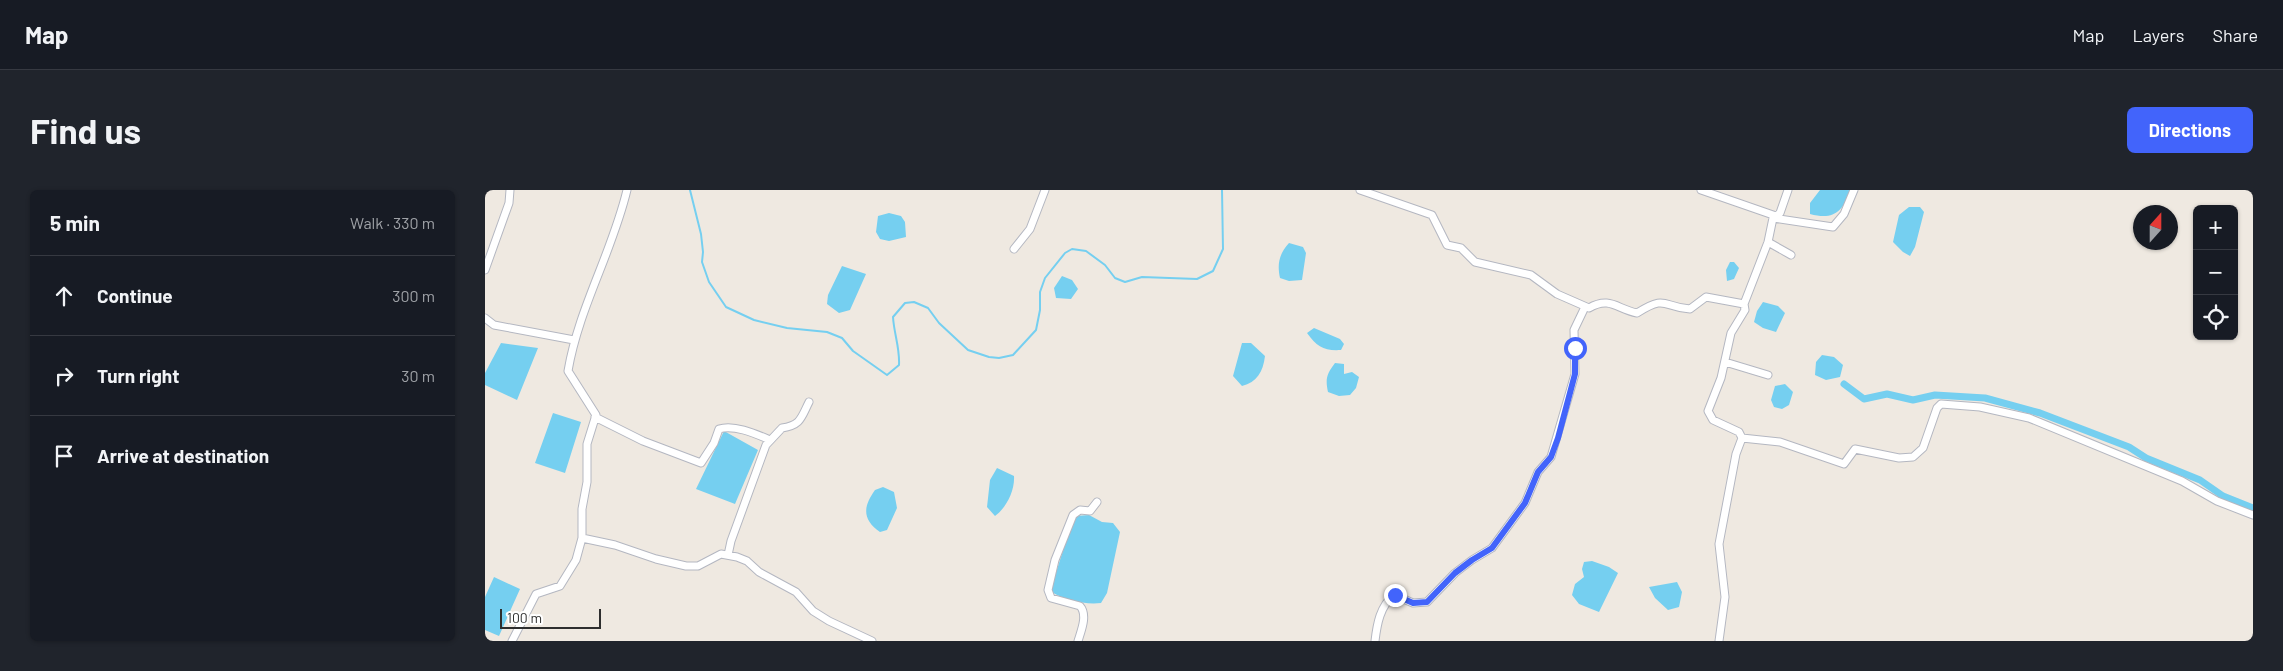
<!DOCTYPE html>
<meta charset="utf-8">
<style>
body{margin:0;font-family:Barlow,sans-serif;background:#20242c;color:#f1f3f6}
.controls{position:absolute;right:15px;top:15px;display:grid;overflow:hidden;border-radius:8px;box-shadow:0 1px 4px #0004}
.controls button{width:45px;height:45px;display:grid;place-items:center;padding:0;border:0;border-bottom:1px solid #363941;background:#171b24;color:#f1f3f6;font:25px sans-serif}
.compass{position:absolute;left:1648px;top:15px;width:45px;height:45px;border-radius:50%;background:#171b24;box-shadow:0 1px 4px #0004;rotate:21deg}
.scale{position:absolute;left:15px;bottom:12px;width:101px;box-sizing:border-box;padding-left:5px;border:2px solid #2e2e2e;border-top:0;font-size:14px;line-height:18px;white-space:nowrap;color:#2e2e2e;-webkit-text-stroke:4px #fff;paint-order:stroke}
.stop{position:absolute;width:15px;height:15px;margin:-11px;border:4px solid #4264fb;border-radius:50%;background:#fff}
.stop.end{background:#4264fb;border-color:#fff;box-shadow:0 1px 5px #0008}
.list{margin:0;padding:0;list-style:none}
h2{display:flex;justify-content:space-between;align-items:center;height:65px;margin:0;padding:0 20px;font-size:21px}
h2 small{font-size:16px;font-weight:400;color:#9ea1a6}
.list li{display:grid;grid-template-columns:32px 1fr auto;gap:15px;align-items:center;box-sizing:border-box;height:80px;padding:0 20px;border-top:1px solid #363941}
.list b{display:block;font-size:19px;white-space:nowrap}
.list em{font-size:16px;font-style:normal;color:#9ea1a6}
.icon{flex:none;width:28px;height:28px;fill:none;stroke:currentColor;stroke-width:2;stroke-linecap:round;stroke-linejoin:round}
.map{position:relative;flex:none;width:1768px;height:451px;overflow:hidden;border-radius:8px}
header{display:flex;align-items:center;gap:30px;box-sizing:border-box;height:70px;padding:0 25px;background:#171b24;border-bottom:1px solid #363941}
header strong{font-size:24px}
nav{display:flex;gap:28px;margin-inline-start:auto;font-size:18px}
.intro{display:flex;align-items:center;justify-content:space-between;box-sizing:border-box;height:120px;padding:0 30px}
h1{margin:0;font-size:35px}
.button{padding:12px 22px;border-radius:8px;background:#4264fb;color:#fff;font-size:18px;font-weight:700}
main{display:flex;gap:30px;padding:0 30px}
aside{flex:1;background:#171b24;border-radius:8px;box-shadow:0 1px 4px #0004}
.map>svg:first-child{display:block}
</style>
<header>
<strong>Map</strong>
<nav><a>Map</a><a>Layers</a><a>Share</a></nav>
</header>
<div class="intro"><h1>Find us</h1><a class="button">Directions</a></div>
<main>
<aside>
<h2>5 min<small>Walk · 330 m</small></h2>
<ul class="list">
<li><svg class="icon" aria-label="ahead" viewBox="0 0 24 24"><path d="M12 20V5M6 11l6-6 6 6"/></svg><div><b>Continue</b></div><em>300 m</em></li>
<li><svg class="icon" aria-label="right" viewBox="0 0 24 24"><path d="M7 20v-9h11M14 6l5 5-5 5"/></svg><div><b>Turn right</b></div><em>30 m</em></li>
<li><svg class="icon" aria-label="arrive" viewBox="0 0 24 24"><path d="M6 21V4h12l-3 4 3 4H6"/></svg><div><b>Arrive at destination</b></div></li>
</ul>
</aside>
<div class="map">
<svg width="1768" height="451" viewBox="0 0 1768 451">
<rect width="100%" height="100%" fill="#efe9e1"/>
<!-- water -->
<path fill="#75cff0" d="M1335 0H1366C1357 23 1348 30 1325 24V13Z
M1424 17H1435L1439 22 1430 57 1425 66 1418 62 1408 52 1414 25Z
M404 23 416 26 420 32 421 47 404 51 395 49 391 42 393 26Z
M804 53 818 57 821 63 817 90 804 91 795 88C792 74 794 64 804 53Z
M1245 72H1249L1254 78 1249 89 1242 91 1241 80Z
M357 76 381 84 365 120 354 123 342 114 343 105Z
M577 86 587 90 593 99 586 109 571 108 569 98Z
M1278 112 1293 116 1300 123 1291 142 1278 138 1269 132 1272 121Z
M829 138 855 149 859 154 856 160C839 161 832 157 822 143Z
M16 153 53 158 32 210 0 195V183Z
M757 153H766L780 166C778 182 772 192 757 196L748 186Z
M1337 165 1349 167 1358 175 1355 187 1341 190 1330 185 1331 172Z
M850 173 859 174V184L867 182 874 187 871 198 865 205 854 206 843 202C840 188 842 184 850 173Z
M1300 194 1308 202 1304 215 1297 219 1289 217 1286 210 1290 196Z
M68 223 96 232 80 283 50 273Z
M239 241 273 260 250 314 211 299Z
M512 278 529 286C530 301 521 318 510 326L502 317 505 290Z
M398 297 409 302 412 318 402 340 395 342C377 329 378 317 390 300Z
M604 325 617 332 628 333 635 342 622 403 616 413C600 415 579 410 565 401L586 336 591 326Z
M1107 371 1124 377 1133 383 1114 422 1094 414 1087 405 1090 394 1099 387 1097 379 1099 372Z
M9 387 35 399 14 446 0 440V407Z
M1192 392 1197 402 1194 417 1183 420 1170 408 1164 397Z"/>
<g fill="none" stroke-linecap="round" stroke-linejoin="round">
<!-- stream -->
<path stroke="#75cff0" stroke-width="2" d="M205 0 216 44 218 62 217 72 224 92 241 117 269 130 302 138 342 142 357 148 368 161 402 185 414 175C415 158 409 144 408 127L420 113 429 112 443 118 454 133 483 160 504 167 514 168 528 165 551 140 555 120V102L560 88 580 63 587 59 601 61 620 75 630 88 640 92 657 87 712 89 728 81 738 59 737 0"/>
<!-- canal -->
<path stroke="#75cff0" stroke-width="7" d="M1359 194 1379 209 1402 204 1428 210 1450 205 1500 208 1555 223 1644 257 1661 268 1715 290 1738 306 1768 318"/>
<defs>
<path id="minor" d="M875 0 947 25 962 55 976 58 990 72 1046 85 1072 104 1104 118C1125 106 1132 119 1152 123 1182 104 1177 117 1205 119L1221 107 1259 114
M1216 0 1291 26
M1303 0 1295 23 1288 28 1283 52 1259 114 1260 120 1246 143 1236 188 1223 221 1228 230 1254 242 1257 248 1295 252 1359 274 1370 259 1414 268 1428 267 1438 258 1452 218 1456 214 1495 217 1544 228 1697 291 1732 311 1768 325
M1288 28 1348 37 1359 24 1369 0
M1283 52 1306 65
M529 59 545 39 560 0
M0 80 24 13 25 0
M0 128 9 135 89 150
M1240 172 1283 185
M110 227 158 251 216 273 229 253 234 239C249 234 271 244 285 250
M97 348 130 355 171 369 201 376H213L236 364 252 367 262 371 274 382 311 402 328 421 344 431 387 451
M243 365 246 351 281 255 297 238C316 235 316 228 324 212
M27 451 51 404 75 396 91 370 97 348V319L102 292V254L111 225 83 181C94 117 127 63 142 0
M593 451C596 441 603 425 595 416L566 408 563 400 570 370 588 325 595 320 605 321 612 312
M890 451C892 434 895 416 909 405L928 413 942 412 970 383 987 370 1007 358 1040 313 1053 282 1066 267 1090 184 1089 140 1100 117
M1234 451 1240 407 1234 354 1251 264 1257 248"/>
</defs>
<!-- minor casing -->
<use href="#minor" stroke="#b4b7c1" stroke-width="9"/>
<!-- minor -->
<use href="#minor" stroke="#fff" stroke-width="7"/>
</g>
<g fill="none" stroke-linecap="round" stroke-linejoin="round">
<!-- route -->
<path stroke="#4264fb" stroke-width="6" d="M910 405 928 413 942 412 970 383 987 370 1007 358 1040 313 1053 282 1066 267 1073 248 1090 184V158"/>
</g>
</svg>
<div class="controls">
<button>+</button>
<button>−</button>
<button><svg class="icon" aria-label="locate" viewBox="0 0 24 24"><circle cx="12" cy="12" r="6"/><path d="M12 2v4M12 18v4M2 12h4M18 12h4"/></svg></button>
</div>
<svg class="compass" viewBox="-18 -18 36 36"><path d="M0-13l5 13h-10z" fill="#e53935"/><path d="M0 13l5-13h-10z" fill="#9ea1a6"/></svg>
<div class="scale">100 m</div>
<div class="stop" style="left:1090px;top:158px"></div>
<div class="stop end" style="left:910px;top:405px"></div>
</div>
</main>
